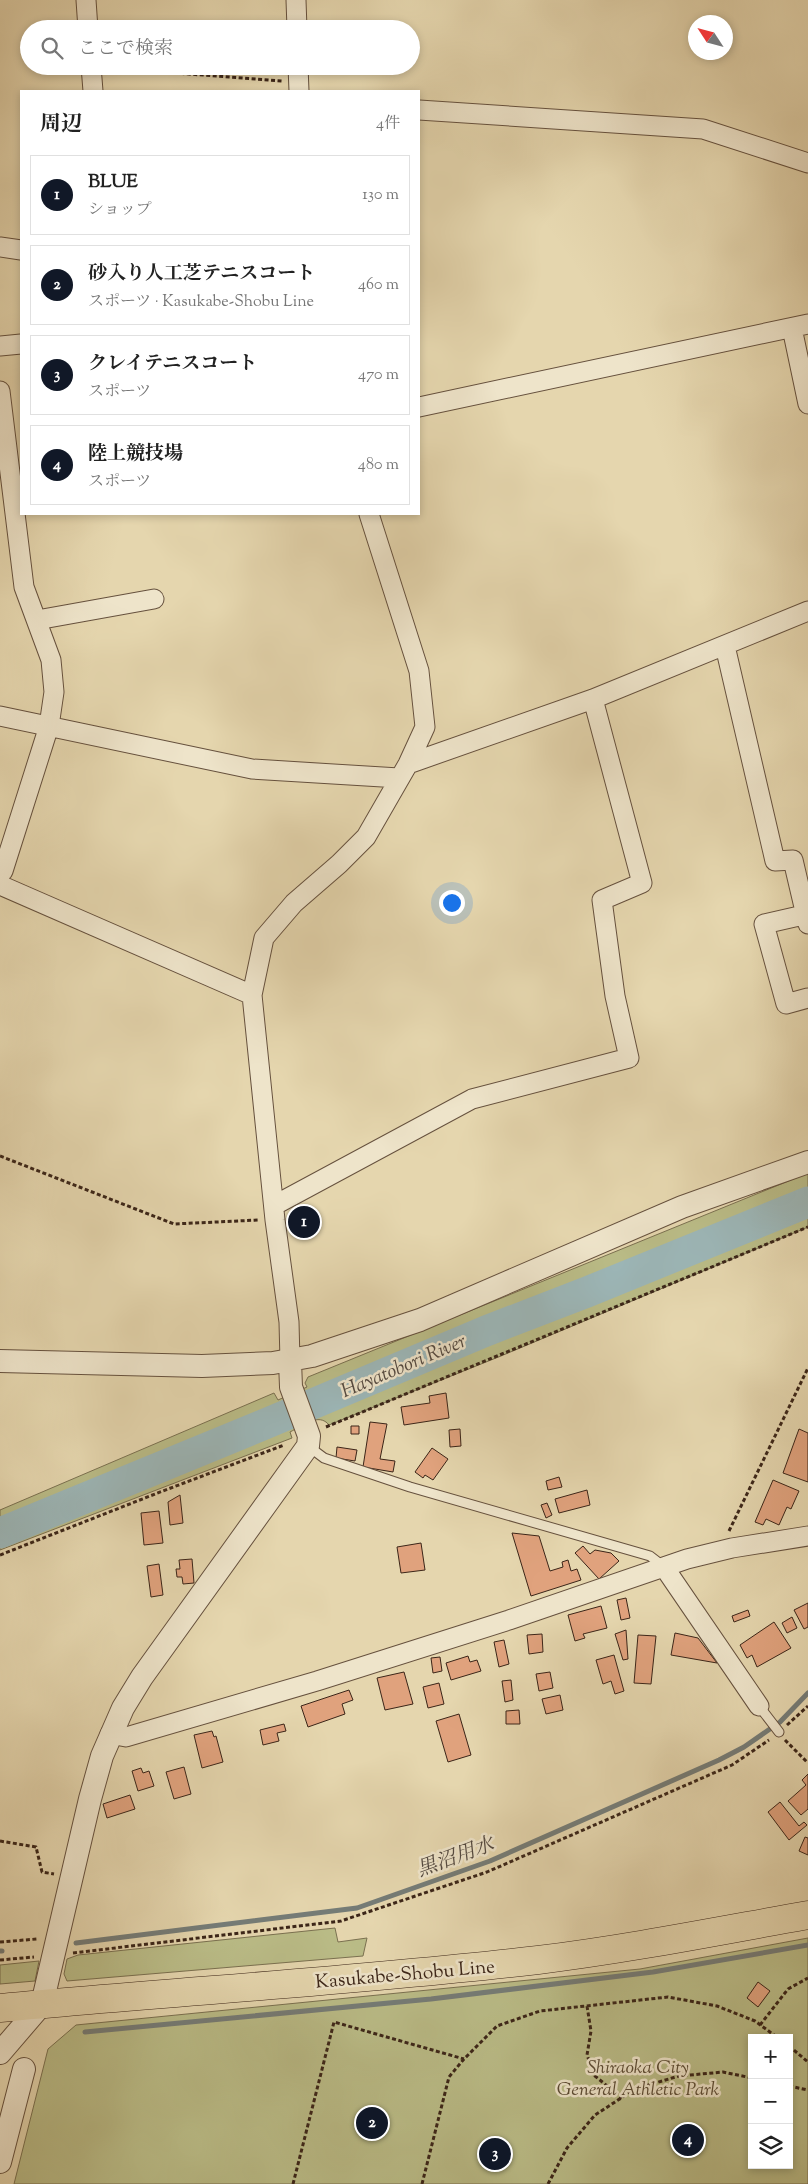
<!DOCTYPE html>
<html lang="ja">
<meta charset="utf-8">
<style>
body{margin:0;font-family:"Sorts Mill Goudy","Noto Serif JP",serif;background:#f2f2f2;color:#222}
.controls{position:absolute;right:15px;bottom:15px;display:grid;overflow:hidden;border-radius:0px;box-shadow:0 2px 8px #0003}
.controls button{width:45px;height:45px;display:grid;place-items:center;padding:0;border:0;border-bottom:1px solid #e0e0e0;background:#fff;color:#222;font:25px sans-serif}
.compass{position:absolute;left:688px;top:15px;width:45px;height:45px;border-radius:50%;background:#fff;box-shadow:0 2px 8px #0003;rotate:306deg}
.you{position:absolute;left:451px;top:902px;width:18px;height:18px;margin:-12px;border:4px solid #fff;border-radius:50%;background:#1a73e8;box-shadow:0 0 0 8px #1a73e833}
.badge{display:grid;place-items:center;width:32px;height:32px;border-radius:50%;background:#111827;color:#fff;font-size:16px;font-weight:700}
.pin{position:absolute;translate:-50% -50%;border:2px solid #fff;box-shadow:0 1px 5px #0006}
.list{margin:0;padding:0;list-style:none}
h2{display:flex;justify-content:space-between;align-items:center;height:65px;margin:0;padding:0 20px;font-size:21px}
h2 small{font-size:16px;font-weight:400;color:#767676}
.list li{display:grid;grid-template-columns:32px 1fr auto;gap:15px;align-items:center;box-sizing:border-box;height:80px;margin:0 10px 10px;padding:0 10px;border:1px solid #e0e0e0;border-radius:0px}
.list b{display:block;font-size:19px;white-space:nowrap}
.list p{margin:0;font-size:16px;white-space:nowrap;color:#767676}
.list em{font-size:16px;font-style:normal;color:#767676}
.icon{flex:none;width:28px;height:28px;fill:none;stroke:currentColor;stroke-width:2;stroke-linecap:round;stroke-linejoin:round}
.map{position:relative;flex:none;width:808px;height:2184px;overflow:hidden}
.search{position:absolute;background:#fff;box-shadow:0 2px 8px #0003;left:20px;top:20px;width:400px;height:55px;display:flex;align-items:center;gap:12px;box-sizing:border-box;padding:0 18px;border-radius:28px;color:#767676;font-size:19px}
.panel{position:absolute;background:#fff;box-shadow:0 2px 8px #0003;left:20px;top:90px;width:400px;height:425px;border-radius:0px}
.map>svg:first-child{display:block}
</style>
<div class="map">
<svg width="808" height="2184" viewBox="0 0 808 2184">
<rect width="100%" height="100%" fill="#e5d6ae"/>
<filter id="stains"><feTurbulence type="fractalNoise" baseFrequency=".004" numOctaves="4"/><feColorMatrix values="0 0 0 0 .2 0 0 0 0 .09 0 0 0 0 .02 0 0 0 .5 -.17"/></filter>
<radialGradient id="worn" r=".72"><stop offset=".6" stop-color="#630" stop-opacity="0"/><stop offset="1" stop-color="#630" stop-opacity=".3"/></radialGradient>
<!-- green -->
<path fill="#babc87" stroke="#7a7050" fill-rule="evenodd" d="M808 1173V1188L0 1521V1510L274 1393 278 1400 307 1387 305 1383 308 1377Z
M808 1211V1227L501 1356 329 1425C319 1412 302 1426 290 1432L292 1438 0 1550V1541L316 1410 517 1332Z
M335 1928 338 1942 367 1938 363 1956 67 1981 64 1974 67 1959 78 1955Z
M808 1938V2184H14L48 2049 76 2025 640 1969ZM752 2038H789V2165H752Z
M39 1961 35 1981 0 1984V1965Z"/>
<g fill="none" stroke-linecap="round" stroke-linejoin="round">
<!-- stream -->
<path stroke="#757c77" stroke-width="5" d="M76 1943 357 1908 490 1861 719 1760 744 1747 780 1722 808 1693
M0 1951H2
M85 2032 431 1999 653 1972 808 1945"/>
<!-- river -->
<path stroke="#9cb6b7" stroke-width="31" d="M0 1533 265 1424 486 1331 587 1292 808 1202"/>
</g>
<!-- building -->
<path fill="#e0a27d" stroke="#3b2518" d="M446 1393 449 1418 404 1425 401 1407 430 1403 429 1396Z
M370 1422 387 1424 380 1459 395 1461 393 1472 363 1467Z
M351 1426H359V1434H351Z
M460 1429 461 1446 450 1447 449 1430Z
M799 1429 808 1433V1482L783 1473Z
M337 1447 357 1450 355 1461 336 1458Z
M432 1448 448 1459 433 1480 425 1475 423 1478 415 1472Z
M559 1477 562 1487 548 1490 546 1481Z
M773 1480 799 1491 791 1509 787 1507 779 1525 766 1519 763 1525 755 1522Z
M587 1490 590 1505 559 1513 555 1499Z
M180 1495 183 1523 170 1525 168 1502Z
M547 1503 552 1515 546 1518 541 1505Z
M159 1511 163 1543 144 1545 141 1513Z
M512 1533 539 1536 550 1571 563 1567 562 1562 568 1560 571 1571 577 1569 581 1580 531 1596Z
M421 1543 425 1570 401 1573 397 1547Z
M583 1546 590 1554 595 1550 611 1553 619 1561 599 1579 575 1553Z
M192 1559 194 1583 183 1584 182 1577H177L176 1569H180L179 1560Z
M159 1564 163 1595 151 1597 147 1566Z
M626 1598 630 1618 621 1620 617 1600Z
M808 1603V1627L804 1629 794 1610Z
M601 1606 607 1628 583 1634 585 1638 575 1641 568 1615Z
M748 1610 750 1616 734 1622 732 1616Z
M792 1617 797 1628 787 1633 782 1623Z
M774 1622 791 1648 757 1667 752 1655 747 1658 740 1645Z
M626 1630 628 1659 623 1660 615 1634Z
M675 1633 698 1638 717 1663 671 1655Z
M542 1634 543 1652 529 1654 527 1635Z
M638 1635 656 1636 651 1684 634 1683Z
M504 1640 509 1664 499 1667 494 1642Z
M614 1655 624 1691 615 1694 611 1681 603 1684 596 1660Z
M468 1656 470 1662 477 1660 481 1671 451 1680 446 1663Z
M440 1657 442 1671 433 1673 431 1658Z
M404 1672 413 1704 385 1710 377 1678Z
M550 1672 553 1688 539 1691 536 1674Z
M511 1680 513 1700 505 1702 502 1681Z
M439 1683 444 1704 428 1708 423 1687Z
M349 1690 353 1700 342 1704 345 1714 308 1727 301 1706Z
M560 1695 563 1710 546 1714 542 1699Z
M519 1710 520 1724H506V1711Z
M459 1714 471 1755 448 1762 436 1721Z
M284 1724 286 1731 277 1733 279 1741 263 1745 260 1730Z
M212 1731 214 1737 216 1736 223 1762 202 1768 194 1735Z
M184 1767 191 1794 174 1799 166 1772Z
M141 1768 143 1773 149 1771 154 1786 138 1791 132 1771Z
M808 1774V1809L801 1815 788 1801 806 1785 802 1780Z
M130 1795 135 1809 107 1818 103 1804Z
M780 1802 799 1826 804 1822 807 1825 789 1840 768 1812Z
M805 1837 808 1838V1855L799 1851Z
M758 1982 770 1991 758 2007 747 1998Z"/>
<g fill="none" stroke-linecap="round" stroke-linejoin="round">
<defs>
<path id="service" d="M308 1446 324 1458 410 1487 650 1556 663 1566
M759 1706 779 1732"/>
<path id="minor" d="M86 0 88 29
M296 0 297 29
M91 66 93 91
M298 66 299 91
M419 110 703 129 808 163
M0 247 21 250
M792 328 808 404
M0 346 21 344
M0 391 24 587 51 660 54 692 49 726 3 871 0 873
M419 407 808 324
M37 620 154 599
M725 646 775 861 793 860 808 924
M0 716 252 769 399 778
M408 764 593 699 808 611
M0 885 252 995
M808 914 764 924 786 1004 808 998
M275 1205 472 1099 629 1058 615 996 602 900 642 883 593 699
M290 1361 289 1322 275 1220 252 995 264 938 294 903 339 864 366 837 408 764 425 727 419 671 369 514
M664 1567 759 1706
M110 1734 126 1737 317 1681 509 1620 687 1559 732 1548 808 1536"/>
<path id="tertiary" d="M0 1361 202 1366 273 1363 312 1356 420 1320 682 1207 808 1162
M0 2053 42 2004 90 1799 102 1756 123 1708 142 1677 308 1446 309 1436 291 1387 290 1361
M0 2162 24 2069"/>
<path id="primary" d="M0 2008C179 1991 359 1981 538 1960 628 1949 718 1931 808 1915"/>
</defs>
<!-- service casing -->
<use href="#service" stroke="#66513e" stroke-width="11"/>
<!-- minor casing -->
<use href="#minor" stroke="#66513e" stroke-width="21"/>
<!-- tertiary casing -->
<use href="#tertiary" stroke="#66513e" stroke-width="24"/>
<!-- primary casing -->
<use href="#primary" stroke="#3b2518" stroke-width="29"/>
<!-- path -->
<path stroke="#3b2518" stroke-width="3" stroke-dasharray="4 2.5" stroke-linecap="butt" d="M109 68 282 81
M0 1156 174 1224 259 1220
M326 1427 808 1227
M729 1531 808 1368
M0 1555 155 1494 284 1445
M787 1725 808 1706
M785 1740 808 1763
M0 1841 36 1847 42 1872 54 1874
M0 1942 37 1939
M73 1953 341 1921 487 1872 732 1765 769 1740
M0 1960 34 1957
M587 2006 591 2031 587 2055 595 2076 622 2098
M760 2025 788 1989 808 1978
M789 2046 808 2062
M789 2086 808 2090
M293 2184 334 2022 464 2059
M422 2184 449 2077 464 2059 497 2026 540 2011 668 1997 717 2006 755 2021 778 2038
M548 2184 567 2148 595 2115 635 2089 679 2076 723 2072 752 2078"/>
<!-- service -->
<use href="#service" stroke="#eee4ca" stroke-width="9"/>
<!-- minor -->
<use href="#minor" stroke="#eee4ca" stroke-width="19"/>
<!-- tertiary -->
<use href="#tertiary" stroke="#eee4ca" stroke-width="22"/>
<!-- primary -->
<use href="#primary" stroke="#e5d6ae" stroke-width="28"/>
</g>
<g text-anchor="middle" stroke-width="5" stroke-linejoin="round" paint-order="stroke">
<!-- street labels -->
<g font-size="19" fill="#3b2518" stroke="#eee4ca">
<text transform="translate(405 1973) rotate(-5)" y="7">Kasukabe-Shobu Line</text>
</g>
<!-- park labels -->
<g font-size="19" font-style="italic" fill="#5b4b34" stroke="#eee4ca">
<text x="638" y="2073">Shiraoka City<tspan x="638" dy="22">General Athletic Park</tspan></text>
</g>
<!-- water labels -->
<g font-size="20" font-style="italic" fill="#534940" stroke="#eee4ca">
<text transform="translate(403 1365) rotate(-23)" y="7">Hayatobori River</text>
<text transform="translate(455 1856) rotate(-20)" y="7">黒沼用水</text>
</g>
</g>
<rect width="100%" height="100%" filter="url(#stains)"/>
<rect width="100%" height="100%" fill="url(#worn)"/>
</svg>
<div class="controls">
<button>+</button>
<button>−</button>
<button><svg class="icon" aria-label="layers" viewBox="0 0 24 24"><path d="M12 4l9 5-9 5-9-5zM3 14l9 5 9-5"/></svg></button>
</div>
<svg class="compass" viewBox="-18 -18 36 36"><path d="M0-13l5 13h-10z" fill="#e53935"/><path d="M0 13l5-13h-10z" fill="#767676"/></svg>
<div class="you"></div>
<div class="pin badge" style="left:304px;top:1222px">1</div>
<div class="pin badge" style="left:372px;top:2123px">2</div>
<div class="pin badge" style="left:495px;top:2154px">3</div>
<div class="pin badge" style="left:688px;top:2140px">4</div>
<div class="search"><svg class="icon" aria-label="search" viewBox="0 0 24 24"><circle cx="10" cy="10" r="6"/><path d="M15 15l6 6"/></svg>ここで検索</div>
<section class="panel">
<h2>周辺<small>4件</small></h2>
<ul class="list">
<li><span class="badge">1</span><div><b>BLUE</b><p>ショップ</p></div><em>130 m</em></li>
<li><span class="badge">2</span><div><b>砂入り人工芝テニスコート</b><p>スポーツ · Kasukabe-Shobu Line</p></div><em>460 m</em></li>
<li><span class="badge">3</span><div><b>クレイテニスコート</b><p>スポーツ</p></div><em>470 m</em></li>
<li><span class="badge">4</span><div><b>陸上競技場</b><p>スポーツ</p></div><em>480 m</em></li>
</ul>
</section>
</div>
